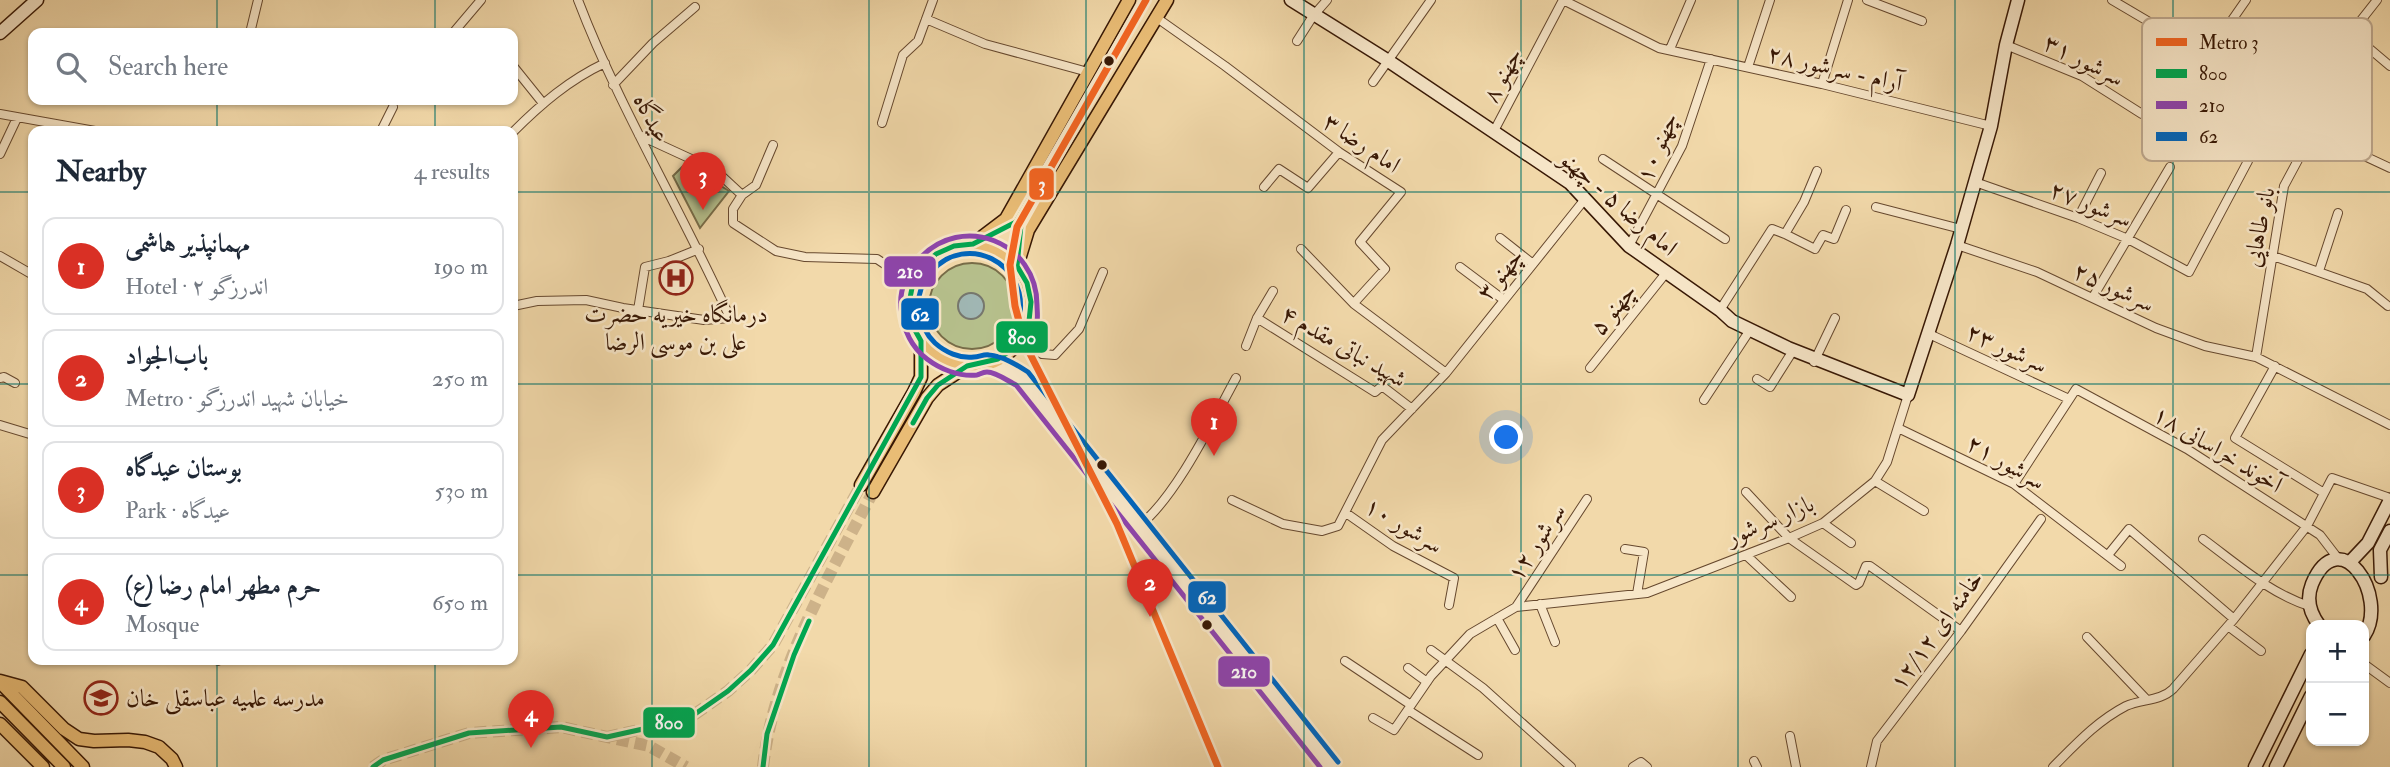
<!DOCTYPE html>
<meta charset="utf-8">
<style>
body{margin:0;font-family:"IM FELL Double Pica",Amiri,serif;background:#f2f2f3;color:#1f2937}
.controls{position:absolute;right:21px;bottom:21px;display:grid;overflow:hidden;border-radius:14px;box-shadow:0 2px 5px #0004}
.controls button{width:63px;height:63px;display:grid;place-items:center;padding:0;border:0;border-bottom:2px solid #e0e1e3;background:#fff;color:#1f2937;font:35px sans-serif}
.you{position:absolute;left:1507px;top:438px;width:24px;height:24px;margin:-18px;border:5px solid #fff;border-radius:50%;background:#1a73e8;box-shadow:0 0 0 10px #1a73e833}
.badge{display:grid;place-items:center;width:46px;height:46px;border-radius:50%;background:#d93025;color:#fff;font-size:23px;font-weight:700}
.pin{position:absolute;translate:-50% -58px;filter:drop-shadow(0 2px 4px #0008)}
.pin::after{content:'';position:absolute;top:37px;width:24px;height:21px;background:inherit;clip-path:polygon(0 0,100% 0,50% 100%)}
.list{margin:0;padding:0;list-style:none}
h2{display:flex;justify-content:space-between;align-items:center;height:91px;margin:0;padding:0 28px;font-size:30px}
h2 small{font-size:23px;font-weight:400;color:#747a83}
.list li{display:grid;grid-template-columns:46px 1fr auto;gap:21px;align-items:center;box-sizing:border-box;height:98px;margin:0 14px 14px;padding:0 14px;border:2px solid #e0e1e3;border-radius:14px}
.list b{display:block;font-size:26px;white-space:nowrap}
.list p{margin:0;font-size:23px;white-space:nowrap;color:#747a83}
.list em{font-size:23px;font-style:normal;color:#747a83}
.icon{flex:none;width:38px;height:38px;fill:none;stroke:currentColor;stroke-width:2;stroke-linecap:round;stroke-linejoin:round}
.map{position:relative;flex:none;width:2390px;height:767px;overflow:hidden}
.search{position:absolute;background:#fff;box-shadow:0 2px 5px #0004;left:28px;top:28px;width:490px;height:77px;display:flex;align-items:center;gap:18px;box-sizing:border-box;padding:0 24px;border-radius:14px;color:#747a83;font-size:26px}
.panel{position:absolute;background:#fff;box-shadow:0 2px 5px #0004;left:28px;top:126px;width:490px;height:539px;border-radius:14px}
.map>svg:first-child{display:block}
</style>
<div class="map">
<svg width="2390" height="767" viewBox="0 0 2390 767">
<rect width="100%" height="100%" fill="#f2d9aa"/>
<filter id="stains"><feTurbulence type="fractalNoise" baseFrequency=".00286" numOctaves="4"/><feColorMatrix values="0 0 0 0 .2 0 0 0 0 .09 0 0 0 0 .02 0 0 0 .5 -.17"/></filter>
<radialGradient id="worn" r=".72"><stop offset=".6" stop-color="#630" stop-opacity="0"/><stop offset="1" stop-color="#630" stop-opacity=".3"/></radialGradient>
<!-- green -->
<path fill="#b6c08c" stroke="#776c48" stroke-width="2" d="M685 164 729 191 700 228 673 176Z
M929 306a43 43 0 1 1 86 0a43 43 0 1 1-86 0Z"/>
<!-- water -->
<path fill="#a0b7b4" stroke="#76776e" stroke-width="2" d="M958 306a13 13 0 1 1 26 0a13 13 0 1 1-26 0Z"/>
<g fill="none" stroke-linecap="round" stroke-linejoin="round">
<!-- primary-tunnel -->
<path stroke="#cdb289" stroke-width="12" stroke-dasharray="12 6" stroke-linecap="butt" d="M607 737 661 725 695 714 728 691 751 670 773 645 861 485
M373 767 383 760 469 733 561 727 649 746 686 767
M763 767C774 669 828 578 873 492"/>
<defs>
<path id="street" d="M1867 0 1922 21
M2112 0 2207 56 2259 94 2315 126
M1157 18 1225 66 1339 152 1401 192 1360 242 1385 269 1354 303
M926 19 985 44 1088 72
M250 33 258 0
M453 33 481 0
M2351 33 2390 66
M1297 41 1313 16 1327 0
M2006 45 2082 76 2142 114
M1670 49 1691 0
M2207 56 2246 0
M513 66 542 102
M1748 67 1770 0
M1373 82 1431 0
M1822 84 1848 0
M613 85 653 43 695 7
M0 114 95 131
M882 123 903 55 918 41 933 0
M381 131 393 107
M1494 131 1563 0 1659 48 1822 84 1991 126
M513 132C541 104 569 80 605 63
M2313 132 2390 168
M639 135 715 170 742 195 756 185 773 145
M0 154 17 118
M1603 159 1725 239
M1975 182 2078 218 2128 239 2189 272 2248 161
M1264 187 1279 169 1308 188 1339 152
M742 195 733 209V223L776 251 805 257 877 259 913 283
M1876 207 1961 229
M2078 218 2101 173
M1785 234 1815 249 1823 235 1834 239 1846 210
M1500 238 1533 264
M1957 245 2037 272 2156 328 2205 346 2256 357 2390 425
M1629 246 1682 146 1711 59
M1301 249 1354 304 1446 373
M0 256 33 275
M2273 256 2367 289 2388 306
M1460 267 1504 300
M2319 271 2338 213
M2093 297 2170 167
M513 306 537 301 586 300 623 308 704 320 730 318C682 211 620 110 578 0
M638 310 645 267 669 261 699 249
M1720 310 1772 229 1785 234 1804 202 1817 171
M1257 318 1375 392 1382 386 1412 409
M1927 333 2069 399
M1019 342 1042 354 1055 355 1079 329 1103 272
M1246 346 1257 318 1273 291
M2256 357 2284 186 2313 132 2324 92 2351 33 2377 0
M1814 362 1835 318
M2275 366 2235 438 2324 493
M1590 368 1666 273
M0 378 4 377 15 383
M1757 379 1770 387 1794 349
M1704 400 1750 330
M0 425 33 435
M1898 428 2014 484 2121 566
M1875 481 1924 511
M2014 484 2076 389 2187 449 2320 535 2340 561
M1746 492 1789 538 1856 585 1859 583 1866 566H1870L1961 631
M1232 500 1283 524 1322 531 1338 526 1382 440 1446 373 1585 199
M1346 513 1393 546 1454 578 1449 605
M1823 523 1851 543
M1139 526C1176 497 1213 420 1236 378
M2203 539C2237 564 2269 593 2309 606
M1625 549 1644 552 1637 594
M1746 555 1791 597
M2108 555 2129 529 2234 619
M1540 604 1555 642
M1516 607 1587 499
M1497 618 1515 650
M2228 626 2261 651
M2087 637 2147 700
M1431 650 1483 688 1571 767
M218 660V661
M1345 661 1411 705
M2364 664 2390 683
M1408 668 1427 682
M1408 710 1478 755
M1373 718 1394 730 1431 676 1470 634 1516 607 1647 593 1789 538 1823 523 1875 481 1887 462 1908 395
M1790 736 1796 767
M1754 761 1757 767
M1633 767 1641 762 1647 767
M1871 767 1877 741 1961 631 2041 519
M2053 767C2076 744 2097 721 2126 706 2141 699 2161 701 2173 689L2234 619 2307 526 2332 478 2390 498"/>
<path id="secondary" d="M1291 0 1387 60 1570 183 1629 246 1720 310 1732 321 1788 348 1908 395 1957 245 1991 126 2006 45 2018 0
M0 33 37 0
M988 363 1022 378 1036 394 1331 767
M2352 560 2368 543 2390 500
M2381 577 2380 550 2390 531
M2319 625C2310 613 2306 599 2312 584 2339 520 2390 596 2364 636
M2255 767 2311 654
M2276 767 2311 696"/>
<path id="primary" d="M973 244 1006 219 1129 0
M909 305a61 61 0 1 1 122 0a61 61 0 1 1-122 0Z
M1017 266 1028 230 1167 0
M861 485 914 392 921 377V341
M873 492 927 398 938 385 967 366
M0 681 22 687 64 729 79 739 94 741 128 740 145 742 159 747 172 759 176 767
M0 682 83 767
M0 702 64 767
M0 724 43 767"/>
</defs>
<!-- street casing -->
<use href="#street" stroke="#66482e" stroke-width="10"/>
<!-- secondary casing -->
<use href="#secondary" stroke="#381805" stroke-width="15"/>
<!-- primary casing -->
<use href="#primary" stroke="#381805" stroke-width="15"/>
<!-- street -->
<use href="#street" stroke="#f7e6c8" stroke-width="8"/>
<!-- secondary -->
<use href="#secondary" stroke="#f7e6c8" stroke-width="12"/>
<!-- primary -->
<use href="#primary" stroke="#e9bc75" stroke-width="12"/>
<defs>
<path id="bus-1" d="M913 423 927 398 938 385 967 366 998 359 1016 347 1021 339 1029 321 1031 302 1027 283 1017 266 1021 225 1035 200
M373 767 383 760 469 733 561 727 607 737 661 725 695 714 728 691 751 670 773 645 921 377V341L911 323 909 303 913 283 922 267 936 254 954 246 973 244 1016 222 1144 0
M763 767 767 734 794 655 809 621"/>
<path id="bus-2" d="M1024 350C1028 341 1034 331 1037 321 1038 316 1037 310 1037 305 1037 242 962 212 919 259 907 273 899 289 901 308 903 328 911 347 927 359 940 369 959 377 977 375 980 374 983 372 987 372 996 372 1008 381 1016 385L1320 767"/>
<path id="bus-3" d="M1008 344C1012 334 1018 324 1020 314 1027 263 967 232 932 271 922 283 917 294 919 310 921 322 925 334 935 343 945 352 960 359 974 357 979 357 984 354 989 355 1003 356 1017 365 1028 372L1338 762"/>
</defs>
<!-- bus-1 casing -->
<use href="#bus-1" stroke="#f7e6c8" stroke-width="10"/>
<!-- bus-2 casing -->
<use href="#bus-2" stroke="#f7e6c8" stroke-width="10"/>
<!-- bus-3 casing -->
<use href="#bus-3" stroke="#f7e6c8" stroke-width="10"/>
<!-- bus-1 -->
<use href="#bus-1" stroke="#00a651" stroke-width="5"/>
<!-- bus-2 -->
<use href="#bus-2" stroke="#8e44ad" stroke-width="5"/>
<!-- bus-3 -->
<use href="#bus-3" stroke="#0065bd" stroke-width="5"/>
<defs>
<path id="metro-1" d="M1146 0 1017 227 1010 265 1015 306 1025 344 1117 524 1218 767"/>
</defs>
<!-- metro-1 casing -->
<use href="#metro-1" stroke="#f7e6c8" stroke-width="12"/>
<!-- metro-1 -->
<use href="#metro-1" stroke="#f26522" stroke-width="7"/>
</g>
<!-- grid -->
<path fill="none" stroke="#0f766e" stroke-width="2" stroke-opacity="0.55" d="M217 0V33M435 0V33M652 0V767M869 0V767M1086 0V767M1304 0V767M1521 0V767M1738 0V767M1955 0V767M2173 0V767M217 100V131M435 100V131M0 192H33M513 192H2390M0 384H33M513 384H2390M0 575H33M513 575H2390M217 660V767M435 660V767"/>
<!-- icons -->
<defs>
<symbol id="hospital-ring" viewBox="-11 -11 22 22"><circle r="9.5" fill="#f7e6c8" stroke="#8f2418" stroke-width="1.5"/><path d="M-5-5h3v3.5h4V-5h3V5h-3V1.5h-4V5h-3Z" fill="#8f2418"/></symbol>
<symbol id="university-ring" viewBox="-11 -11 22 22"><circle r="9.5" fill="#f7e6c8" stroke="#8f2418" stroke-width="1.5"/><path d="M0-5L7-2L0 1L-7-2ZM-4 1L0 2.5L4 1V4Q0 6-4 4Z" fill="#8f2418"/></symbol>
</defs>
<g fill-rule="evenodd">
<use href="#hospital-ring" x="657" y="259" width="38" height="38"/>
<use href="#university-ring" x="82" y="679" width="38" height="38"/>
</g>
<!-- markers -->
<g fill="#381805" stroke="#f7e6c8" stroke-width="2.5">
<circle cx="1109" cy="61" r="6"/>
<circle cx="1102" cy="465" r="6"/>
<circle cx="1207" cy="625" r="6"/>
</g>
<g text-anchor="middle" stroke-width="5" stroke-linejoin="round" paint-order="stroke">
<!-- street labels -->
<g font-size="24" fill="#381805" stroke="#f7e6c8">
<text transform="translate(2084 60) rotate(27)" y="8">سرشور ۳۱</text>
<text transform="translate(1835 68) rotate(13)" y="8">آرام - سرشور ۲۸</text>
<text transform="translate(1502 75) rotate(-62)" y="8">چهنو ۸</text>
<text transform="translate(652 118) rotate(62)" y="8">عیدگاه</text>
<text transform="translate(1362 143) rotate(34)" y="8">امام رضا ۳</text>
<text transform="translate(1657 147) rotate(-67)" y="8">چهنو ۱۰</text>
<text transform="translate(1619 203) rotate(41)" y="8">امام رضا ۵ - چهنو</text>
<text transform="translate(2091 204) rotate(22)" y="8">سرشور ۲۷</text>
<text transform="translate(2259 227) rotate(-79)" y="8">بانو طاهایی</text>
<text transform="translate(1500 274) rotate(-51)" y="8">چهنو ۳</text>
<text transform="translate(2114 287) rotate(25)" y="8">سرشور ۲۵</text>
<text transform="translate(1613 309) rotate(-51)" y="8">چهنو ۵</text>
<text transform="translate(1344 346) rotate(30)" y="8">شهید نباتی مقدم ۴</text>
<text transform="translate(2007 348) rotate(25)" y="8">سرشور ۲۳</text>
<text transform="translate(2218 449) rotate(31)" y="8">آخوند خراسانی ۱۸</text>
<text transform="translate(2006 462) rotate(30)" y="8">سرشور ۲۱</text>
<text transform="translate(1770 520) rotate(-23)" y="8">بازار سرشور</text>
<text transform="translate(1404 525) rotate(31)" y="8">سرشور ۱۰</text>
<text transform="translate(1536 542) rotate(-57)" y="8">سرشور ۱۲</text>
<text transform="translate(1936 630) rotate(-54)" y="8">خامنه ای ۱۲/۱۲</text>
</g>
<!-- poi labels -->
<g font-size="24" fill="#381805" stroke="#f7e6c8">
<text x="676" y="322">درمانگاه خیریه حضرت<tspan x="676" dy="28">علی بن موسی الرضا</tspan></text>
<text x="126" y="706" text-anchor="start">مدرسه علمیه عباسقلی خان</text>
</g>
</g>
<!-- legend -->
<rect x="2142" y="18" width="230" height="143" rx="10" fill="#f7e6c8" stroke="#bea88e" stroke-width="2"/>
<rect x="2156" y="38" width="31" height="8" fill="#f26522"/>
<rect x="2156" y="69" width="31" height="9" fill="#00a651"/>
<rect x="2156" y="101" width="31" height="8" fill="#8e44ad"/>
<rect x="2156" y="132" width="31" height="9" fill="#0065bd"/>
<g font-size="19" fill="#381805">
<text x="2199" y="49">Metro 3</text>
<text x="2199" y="80">800</text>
<text x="2199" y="112">210</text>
<text x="2199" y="143">62</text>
</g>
<g stroke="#f7e6c8" stroke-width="2.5">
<rect x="1028" y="167" width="27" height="34" rx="7" fill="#f26522"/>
<rect x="883" y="255" width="54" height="33" rx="7" fill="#8e44ad"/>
<rect x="900" y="297" width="40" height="34" rx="7" fill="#0065bd"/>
<rect x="995" y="320" width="54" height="34" rx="7" fill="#00a651"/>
<rect x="1187" y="580" width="40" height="34" rx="7" fill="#0065bd"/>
<rect x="1217" y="655" width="54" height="33" rx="7" fill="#8e44ad"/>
<rect x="642" y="706" width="54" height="33" rx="7" fill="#00a651"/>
</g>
<g font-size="19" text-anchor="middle" font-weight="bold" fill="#fff">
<text x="1042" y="191">3</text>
<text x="910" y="278">210</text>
<text x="920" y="321">62</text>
<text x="1022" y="344">800</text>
<text x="1207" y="604">62</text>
<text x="1244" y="678">210</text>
<text x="669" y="729">800</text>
</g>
<rect width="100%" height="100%" filter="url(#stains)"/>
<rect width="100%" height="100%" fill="url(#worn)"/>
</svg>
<div class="controls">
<button>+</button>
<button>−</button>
</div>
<div class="you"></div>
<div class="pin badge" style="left:1214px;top:456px">1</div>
<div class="pin badge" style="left:1150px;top:617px">2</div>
<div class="pin badge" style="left:703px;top:210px">3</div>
<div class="pin badge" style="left:531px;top:748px">4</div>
<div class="search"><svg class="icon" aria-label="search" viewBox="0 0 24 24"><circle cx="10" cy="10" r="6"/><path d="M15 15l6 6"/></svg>Search here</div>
<section class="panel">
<h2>Nearby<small>4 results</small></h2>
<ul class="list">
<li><span class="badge">1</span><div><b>مهمانپذیر هاشمی</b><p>Hotel · اندرزگو ۲</p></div><em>190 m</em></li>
<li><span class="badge">2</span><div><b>باب‌الجواد</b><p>Metro · خیابان شهید اندرزگو</p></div><em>250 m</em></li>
<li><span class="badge">3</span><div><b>بوستان عیدگاه</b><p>Park · عیدگاه</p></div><em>530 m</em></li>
<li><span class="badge">4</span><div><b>حرم مطهر امام رضا (ع)</b><p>Mosque</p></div><em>650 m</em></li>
</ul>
</section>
</div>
